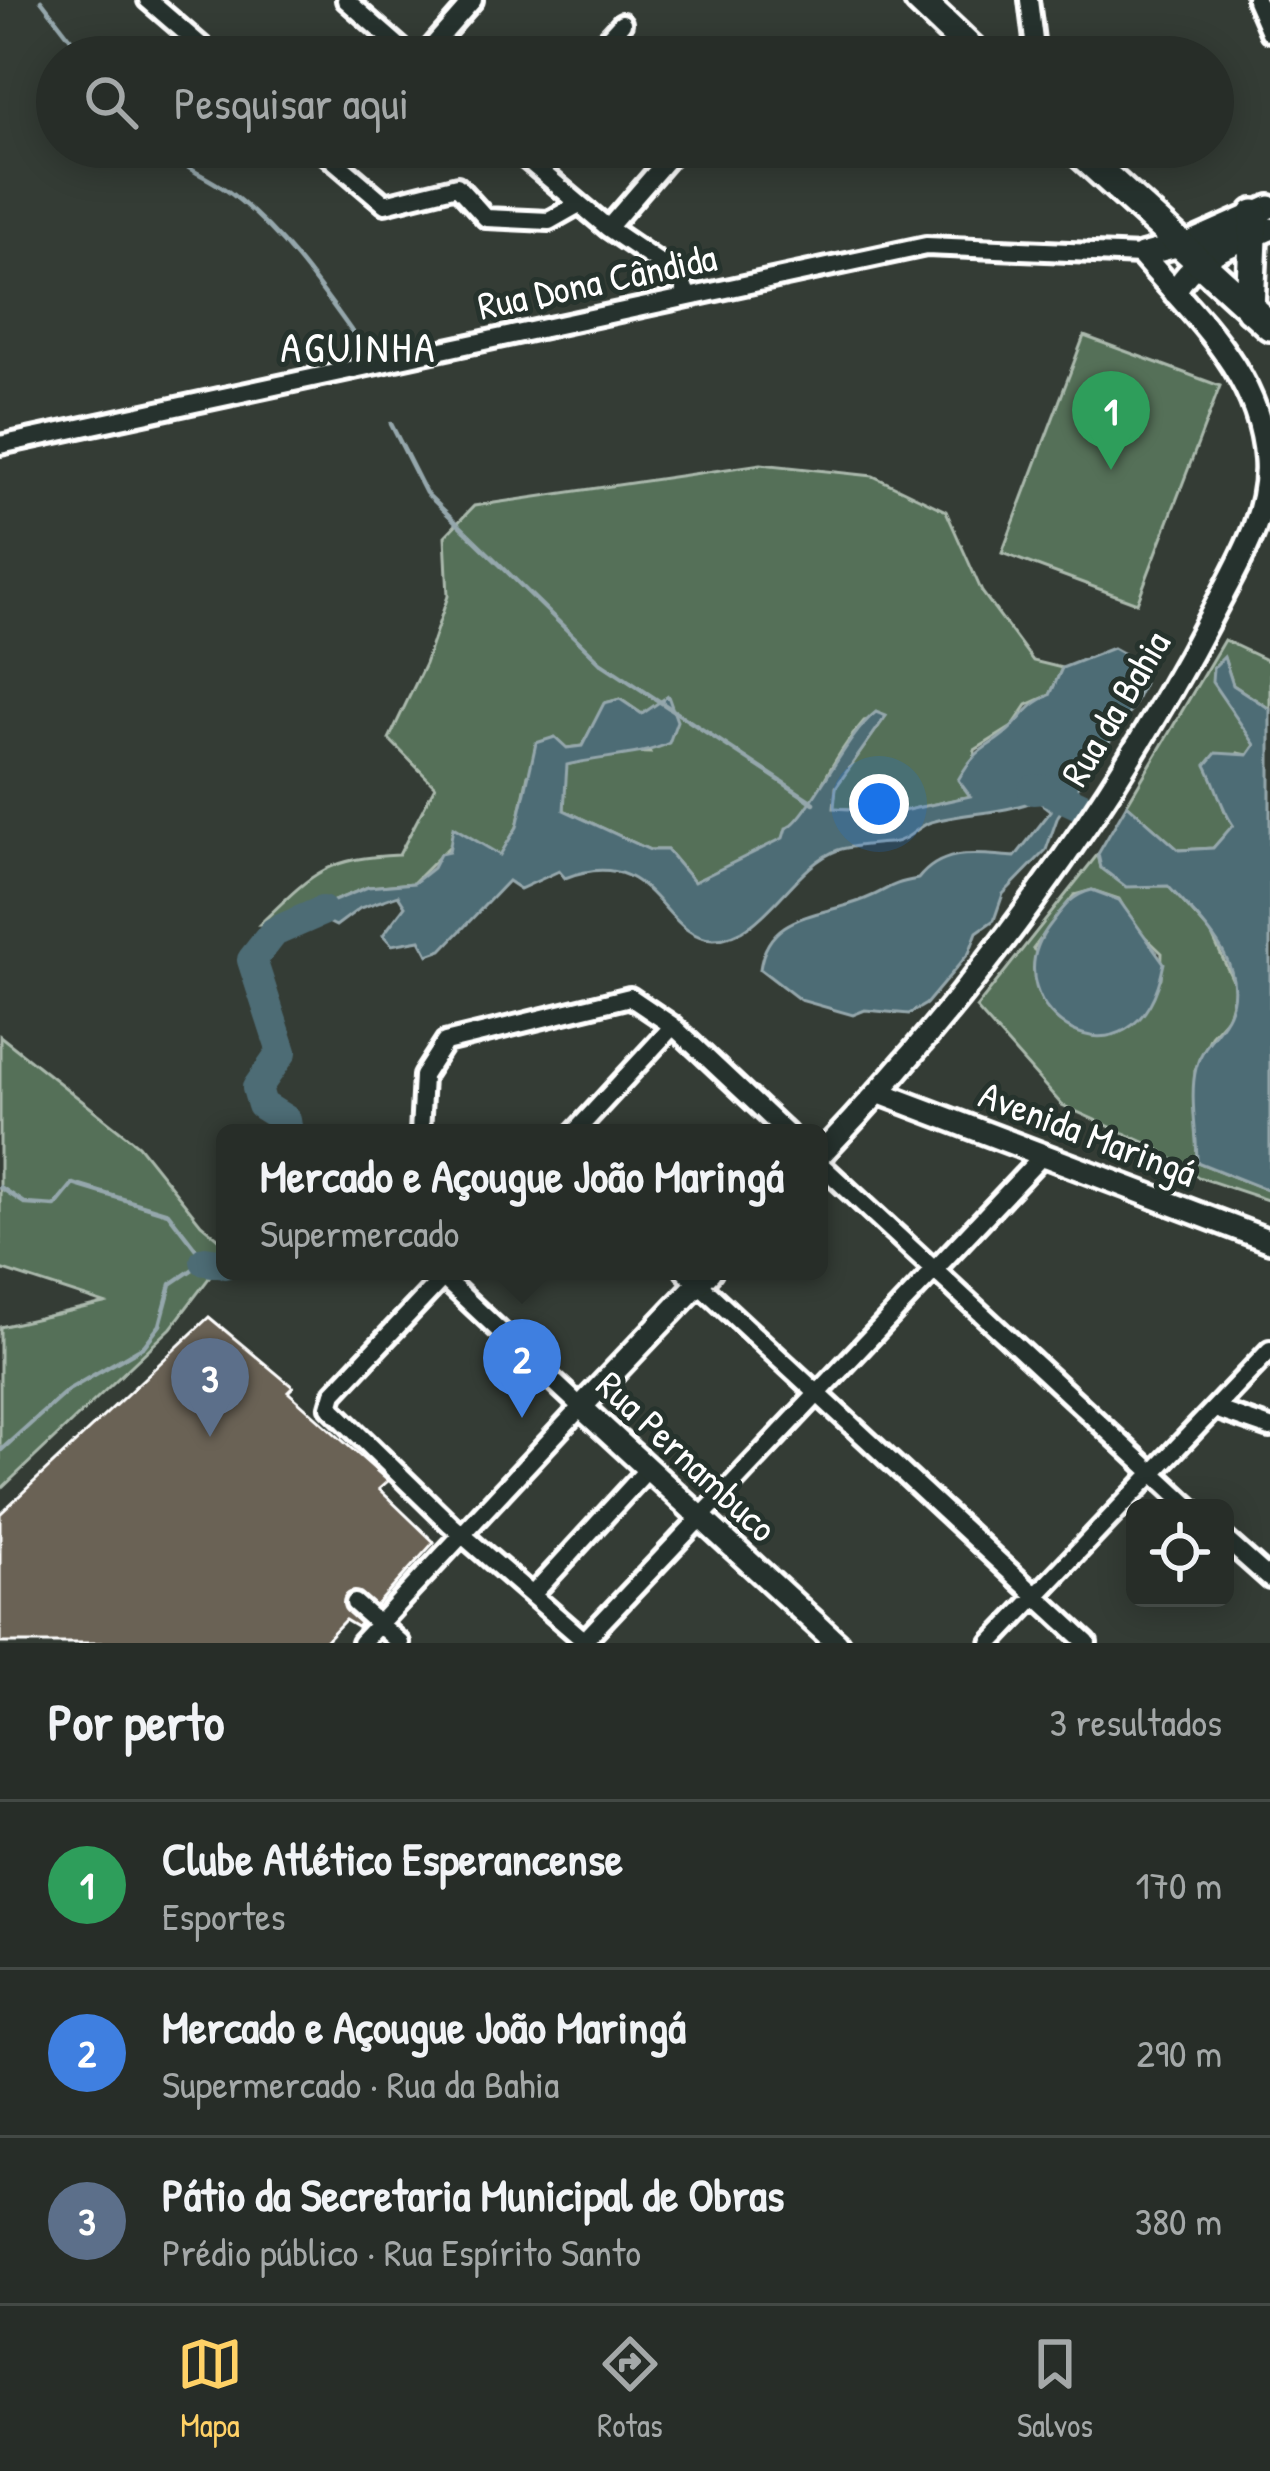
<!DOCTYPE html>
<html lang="pt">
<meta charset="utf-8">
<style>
body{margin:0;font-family:"Patrick Hand",sans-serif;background:#2f3530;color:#f1f3f6}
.controls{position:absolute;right:36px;bottom:36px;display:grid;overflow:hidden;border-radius:18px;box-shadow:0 6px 30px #0003}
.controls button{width:108px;height:108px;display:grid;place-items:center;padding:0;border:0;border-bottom:3px solid #434945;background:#272d28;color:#f1f3f6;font:60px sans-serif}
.you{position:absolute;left:879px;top:804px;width:42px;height:42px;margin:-30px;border:9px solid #fff;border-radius:50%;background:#1a73e8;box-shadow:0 0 0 18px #1a73e833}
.badge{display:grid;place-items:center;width:78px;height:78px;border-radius:50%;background:#ffd166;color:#fff;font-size:39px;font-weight:700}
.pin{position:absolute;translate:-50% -99px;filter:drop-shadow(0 3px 6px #0008)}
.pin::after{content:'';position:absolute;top:63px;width:42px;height:36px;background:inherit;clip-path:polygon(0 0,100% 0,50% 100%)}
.popup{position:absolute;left:216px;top:1124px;width:612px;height:156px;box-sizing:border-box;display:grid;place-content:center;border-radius:18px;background:#272d28;filter:drop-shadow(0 3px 9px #0005);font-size:39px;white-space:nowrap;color:#a4a8a8}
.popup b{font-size:45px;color:#f1f3f6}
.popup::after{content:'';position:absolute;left:50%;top:100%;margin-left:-24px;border:24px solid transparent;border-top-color:#272d28}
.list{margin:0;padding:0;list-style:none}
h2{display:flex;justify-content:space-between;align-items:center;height:156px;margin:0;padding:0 48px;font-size:51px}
h2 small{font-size:39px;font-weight:400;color:#a4a8a8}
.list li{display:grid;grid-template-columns:78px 1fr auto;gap:36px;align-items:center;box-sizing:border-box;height:168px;padding:0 48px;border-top:3px solid #434945}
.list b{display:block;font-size:45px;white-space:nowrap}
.list p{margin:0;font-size:39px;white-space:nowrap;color:#a4a8a8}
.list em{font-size:39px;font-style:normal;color:#a4a8a8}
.icon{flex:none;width:66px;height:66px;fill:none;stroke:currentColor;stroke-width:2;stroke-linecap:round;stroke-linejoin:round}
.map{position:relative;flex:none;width:1270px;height:1643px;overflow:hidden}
.search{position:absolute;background:#272d28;box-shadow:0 6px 30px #0003;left:36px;right:36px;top:36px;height:132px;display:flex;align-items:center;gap:30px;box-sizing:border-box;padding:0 42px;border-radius:66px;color:#a4a8a8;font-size:45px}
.sheet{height:660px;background:#272d28}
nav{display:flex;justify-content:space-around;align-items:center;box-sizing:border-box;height:168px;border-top:3px solid #434945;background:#272d28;font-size:33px;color:#a4a8a8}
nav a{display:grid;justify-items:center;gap:6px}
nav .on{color:#ffd166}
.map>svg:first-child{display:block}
</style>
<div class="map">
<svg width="1270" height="1643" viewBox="0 0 1270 1643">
<rect width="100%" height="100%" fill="#343c35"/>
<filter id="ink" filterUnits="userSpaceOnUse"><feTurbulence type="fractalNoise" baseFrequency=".00833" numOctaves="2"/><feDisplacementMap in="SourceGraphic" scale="24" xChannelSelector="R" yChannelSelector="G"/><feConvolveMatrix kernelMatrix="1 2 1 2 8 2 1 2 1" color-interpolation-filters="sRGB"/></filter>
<g filter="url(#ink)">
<!-- green -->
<path fill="#547058" stroke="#aab8ac" stroke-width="3" fill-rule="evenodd" d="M1084 336 1220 386 1137 603 1002 553Z
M761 464 873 476 946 511 982 592 1033 661 1062 668 1050 695 1027 705 1012 727 975 750 971 796 899 812 833 808 836 787 885 717 864 721C839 750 823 782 805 815 786 850 727 867 694 882L667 850H650L564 810 566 765 619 752 650 753 642 714 620 699 605 703 582 746 567 748 528 775 517 827 500 856 462 834 413 883 368 887 280 923 260 924C312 874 324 858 399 855L435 786 389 739 425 664 448 596 445 536 474 506Z
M1224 640 1270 662V709L1233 685 1224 658 1213 668C1222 699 1243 716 1255 745L1248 755 1238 753C1222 782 1211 796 1234 825L1213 848 1179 850 1127 804Z
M1098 854 1101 868 1168 885 1211 933 1236 987 1228 1017 1211 1036 1195 1070 1197 1162 1270 1191V1201L1198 1177 1155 1147 1062 1105 976 1008ZM1092 890 1119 899 1134 926 1162 953 1161 978 1128 1027 1033 949 1074 895Z
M0 1036 138 1145 201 1224 225 1244V1257L171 1328 0 1490V1327L104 1303 0 1269Z"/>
<!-- water -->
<path fill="#4e6c75" stroke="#95a7ac" stroke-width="3" d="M1113 648 1135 660 1144 683 1132 709 1058 816 1046 850 1003 894 994 920 977 932 969 953 926 1004 909 1014 865 1010 853 1015 800 1000 760 969C768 911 822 917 865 899 893 888 885 885 918 879 944 846 980 855 1015 857L1051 811 1037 800C1003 814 966 812 931 822 916 827 909 841 891 843 874 844 855 845 838 850 792 866 764 940 713 939 660 938 656 843 565 878L559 871 520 889 508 881 442 950 428 955 420 940 392 945 383 935 405 906 398 895 360 908 336 926 322 919 294 931 280 923 368 887 414 883 433 868 440 854 449 852 453 827 500 855 517 827 536 743 555 737 567 748 582 746 604 703 620 699 642 714 668 696 677 721 669 743C644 756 598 757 567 765L564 810 650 850H667L694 882 783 838 786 828C805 824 846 734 876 712L886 716 836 787 834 808 899 812 970 796 958 780C980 741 989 751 1013 726 1027 711 1030 704 1050 695L1062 668Z
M1224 657 1233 685 1270 709V1191L1197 1162C1197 1134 1189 1095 1196 1068 1201 1045 1221 1032 1229 1013 1250 963 1198 919 1168 886L1126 887 1101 868 1098 854 1127 804 1179 850 1213 848 1233 825C1220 806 1217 786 1206 765L1216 753 1248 755 1255 745 1212 682 1213 668Z
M1092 890 1119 900 1164 963C1137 1107 984 1010 1050 925 1063 908 1071 895 1092 890Z"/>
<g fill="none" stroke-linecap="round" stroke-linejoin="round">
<!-- stream -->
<path stroke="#95a7ac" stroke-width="4.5" d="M41 0 85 57
M163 147C182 169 210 177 233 195 287 237 324 293 363 347
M391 424 426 493 601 663 814 803
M0 1187 26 1204 55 1206 73 1184 168 1213 205 1261 171 1284 160 1325 144 1346 68 1390 0 1451"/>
<!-- river -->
<path stroke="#4e6c75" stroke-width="30" d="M1033 790 1045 789 1081 806
M288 1133 286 1120 262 1105 257 1088 282 1052 252 960 274 932 322 911
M205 1261 225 1264"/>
</g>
<!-- building -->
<path fill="#6b6254" stroke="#fff" stroke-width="3" d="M209 1317 293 1387 288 1392 388 1481 379 1489 434 1542 357 1627 345 1620 323 1643H0V1514Z"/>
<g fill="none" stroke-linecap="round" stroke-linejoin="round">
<defs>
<path id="minor" d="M148 0 214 57
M346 0 411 57
M1029 0 1036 57
M1256 0 1270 32
M423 57 473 0
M591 57 622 23
M757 57 758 55
M318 147 385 204 457 186 486 218 549 221 579 204
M512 147 608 228 680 277 687 294
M608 228 678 147
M0 445 926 246 1142 255
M420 1133 423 1076 445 1042 630 997 673 1026 787 1133
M574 1133 673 1026
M819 1163 1191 1508
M449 1271 334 1393 330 1407 450 1524 587 1643
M685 1271 1087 1643
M1215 1409 1270 1428
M1225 1539 1270 1579
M532 1595 647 1470
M355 1603 400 1643
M361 1643 581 1407 436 1271
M582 1643 1044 1154
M991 1643 1270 1350"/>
<path id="tertiary" d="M1175 293C1191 256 1235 244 1270 229
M880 1093 1270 1241
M819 1156C973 995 1110 810 1213 612 1237 566 1270 514 1266 460 1260 373 1195 317 1142 255L1191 242 1270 207
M710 1271 581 1407 837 1643"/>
<path id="primary" d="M919 0 979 57
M1074 147 1270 326
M1250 309 1254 214"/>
</defs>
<!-- minor casing -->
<use href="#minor" stroke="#fff" stroke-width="26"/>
<!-- tertiary casing -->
<use href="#tertiary" stroke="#fff" stroke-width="30"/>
<!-- primary casing -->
<use href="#primary" stroke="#fff" stroke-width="36"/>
<!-- minor -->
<use href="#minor" stroke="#26332d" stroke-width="16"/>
<!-- tertiary -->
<use href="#tertiary" stroke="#26332d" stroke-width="21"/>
<!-- primary -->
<use href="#primary" stroke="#26332d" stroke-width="27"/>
</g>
</g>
<g text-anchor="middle" stroke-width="10" stroke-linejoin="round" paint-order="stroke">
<!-- street labels -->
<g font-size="39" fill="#fff" stroke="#26332d">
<text transform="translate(597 281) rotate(-12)" y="14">Rua Dona Cândida</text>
<text transform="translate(1115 708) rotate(-59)" y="14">Rua da Bahia</text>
<text transform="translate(1088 1133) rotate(21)" y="14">Avenida Maringá</text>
<text transform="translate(687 1456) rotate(43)" y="14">Rua Pernambuco</text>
</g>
<!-- neighbourhood labels -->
<g font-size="42" letter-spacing="3" fill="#fff" stroke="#26332d">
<text x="359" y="362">AGUINHA</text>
</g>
</g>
</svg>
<div class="controls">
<button><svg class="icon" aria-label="locate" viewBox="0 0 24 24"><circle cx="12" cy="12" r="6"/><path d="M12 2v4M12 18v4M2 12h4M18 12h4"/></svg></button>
</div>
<div class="you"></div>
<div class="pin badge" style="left:1111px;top:470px;background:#2e9e5b">1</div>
<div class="pin badge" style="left:522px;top:1418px;background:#3f7fe0">2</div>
<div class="popup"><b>Mercado e Açougue João Maringá</b>Supermercado</div>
<div class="pin badge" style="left:210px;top:1437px;background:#5c6f8a">3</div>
<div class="search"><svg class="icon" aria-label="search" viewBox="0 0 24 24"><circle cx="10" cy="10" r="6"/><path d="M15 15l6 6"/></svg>Pesquisar aqui</div>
</div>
<section class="sheet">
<h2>Por perto<small>3 resultados</small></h2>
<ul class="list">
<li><span class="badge" style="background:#2e9e5b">1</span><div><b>Clube Atlético Esperancense</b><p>Esportes</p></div><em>170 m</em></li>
<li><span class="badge" style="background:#3f7fe0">2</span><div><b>Mercado e Açougue João Maringá</b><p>Supermercado · Rua da Bahia</p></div><em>290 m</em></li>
<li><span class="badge" style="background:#5c6f8a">3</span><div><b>Pátio da Secretaria Municipal de Obras</b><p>Prédio público · Rua Espírito Santo</p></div><em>380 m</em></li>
</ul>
</section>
<nav>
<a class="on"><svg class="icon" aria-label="map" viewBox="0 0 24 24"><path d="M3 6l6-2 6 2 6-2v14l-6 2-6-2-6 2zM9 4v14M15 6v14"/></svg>Mapa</a>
<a><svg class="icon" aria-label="directions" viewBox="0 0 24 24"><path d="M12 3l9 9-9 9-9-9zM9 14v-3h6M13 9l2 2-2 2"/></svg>Rotas</a>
<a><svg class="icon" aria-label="saved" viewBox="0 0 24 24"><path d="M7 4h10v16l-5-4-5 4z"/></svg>Salvos</a>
</nav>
